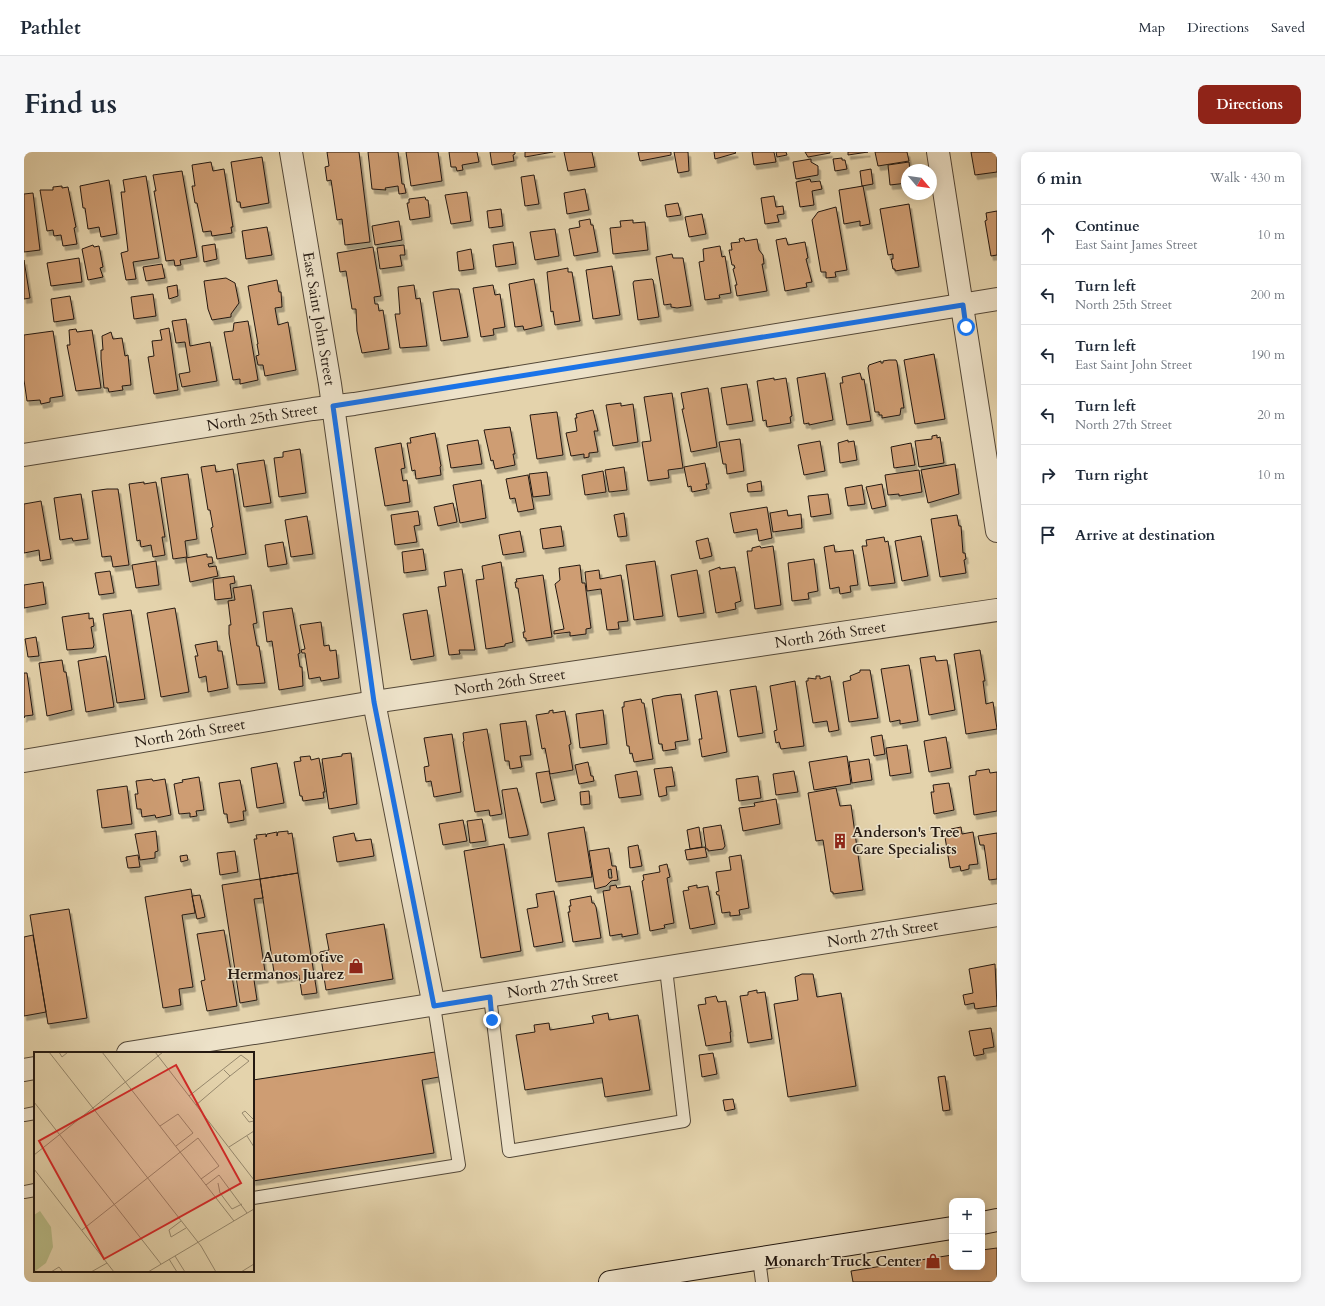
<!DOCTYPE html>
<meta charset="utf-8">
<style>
body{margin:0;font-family:Cardo,serif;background:#f6f6f7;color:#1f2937}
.controls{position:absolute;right:12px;bottom:12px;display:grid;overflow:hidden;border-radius:8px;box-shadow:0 2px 10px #0003}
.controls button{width:36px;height:36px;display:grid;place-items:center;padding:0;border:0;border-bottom:1px solid #e0e1e3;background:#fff;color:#1f2937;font:20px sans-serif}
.compass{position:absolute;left:877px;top:12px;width:36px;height:36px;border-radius:50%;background:#fff;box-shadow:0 2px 10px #0003;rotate:119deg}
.stop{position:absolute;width:12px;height:12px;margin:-9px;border:3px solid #1a73e8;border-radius:50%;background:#fff}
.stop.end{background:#1a73e8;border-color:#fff;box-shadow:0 1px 4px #0008}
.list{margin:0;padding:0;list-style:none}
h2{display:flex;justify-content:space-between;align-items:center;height:52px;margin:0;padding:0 16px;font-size:17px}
h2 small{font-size:13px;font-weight:400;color:#747a83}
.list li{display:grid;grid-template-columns:26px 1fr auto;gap:12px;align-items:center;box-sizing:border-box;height:60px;padding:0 16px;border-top:1px solid #e0e1e3}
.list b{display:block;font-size:15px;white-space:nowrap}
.list p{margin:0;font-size:13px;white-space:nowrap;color:#747a83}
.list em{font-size:13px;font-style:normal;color:#747a83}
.icon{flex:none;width:22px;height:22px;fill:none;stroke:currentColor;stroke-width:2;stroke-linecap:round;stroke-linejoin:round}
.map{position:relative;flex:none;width:973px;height:1130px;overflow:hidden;border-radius:8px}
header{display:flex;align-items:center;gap:24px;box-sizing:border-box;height:56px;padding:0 20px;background:#fff;border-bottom:1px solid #e0e1e3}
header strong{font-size:19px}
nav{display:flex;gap:22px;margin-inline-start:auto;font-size:14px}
.intro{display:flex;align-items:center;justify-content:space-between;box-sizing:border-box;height:96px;padding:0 24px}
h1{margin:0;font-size:28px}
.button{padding:10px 18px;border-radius:8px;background:#8f2418;color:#fff;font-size:14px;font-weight:700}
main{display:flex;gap:24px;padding:0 24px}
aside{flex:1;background:#fff;border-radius:8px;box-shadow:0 2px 10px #0003}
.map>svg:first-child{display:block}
</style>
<header>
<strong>Pathlet</strong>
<nav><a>Map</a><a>Directions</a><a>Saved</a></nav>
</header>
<div class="intro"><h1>Find us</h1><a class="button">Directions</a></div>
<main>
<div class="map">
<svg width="973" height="1130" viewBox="0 0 973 1130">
<defs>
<filter id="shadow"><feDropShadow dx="2.5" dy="4.5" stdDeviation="0" flood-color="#0004"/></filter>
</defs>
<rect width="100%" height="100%" fill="#e4d3ac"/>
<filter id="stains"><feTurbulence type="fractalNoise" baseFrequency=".005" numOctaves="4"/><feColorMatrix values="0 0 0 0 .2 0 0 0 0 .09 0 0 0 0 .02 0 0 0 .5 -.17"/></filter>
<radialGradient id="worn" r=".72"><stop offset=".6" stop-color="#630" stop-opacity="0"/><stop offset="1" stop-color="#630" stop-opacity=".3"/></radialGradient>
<!-- building -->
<path fill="#ce9d73" stroke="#241911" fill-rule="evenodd" filter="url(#shadow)" d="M303 0H335L346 90 321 93 318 67 313 68 307 28 303 29 301 15 305 14Z
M344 0H374L378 32H380L382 41 375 42 374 34 361 36 362 38 348 37Z
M382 0H414L418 29 387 34Z
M425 0H453L455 10 438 13 439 18 433 19 432 15H427Z
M466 0H491V2L489 3 490 9 468 13Z
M501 0H529L501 5Z
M540 0H568L571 15 544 19Z
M614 0H647V3L616 9Z
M650 0H664L665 19 654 21Z
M690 0H711L712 1 691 7Z
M728 0H750L752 10 730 13Z
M752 0H762L763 3 753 5Z
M781 0H806V1L784 5Z
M824 0H844L824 3Z
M851 0H883L885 9 854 14Z
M947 0H973V20L951 23Z
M238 5 245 51 217 56 216 50H213L207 10Z
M818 6V8H821L823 17 811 19 809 7Z
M787 7V10L794 14V23L772 27 769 10Z
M187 10 189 19 200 17 209 75H207L208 81 188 84 187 79 179 80 173 51H171L168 34H171L168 13Z
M885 10 886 18H883V31L866 33 864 13Z
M847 17 849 32 838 34 836 19Z
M158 19 173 105 156 108 157 113 151 114 150 108 142 109 130 39H132L129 23Z
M510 23 515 52 501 54 497 25Z
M122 24 135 106 109 110 112 127 102 128 97 101 104 99 97 40H101L99 28Z
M786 27 787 30 796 29 798 37 788 39 790 53 776 55 772 30Z
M85 28 93 82 77 85 75 75 64 77 61 56H59L56 34Z
M38 34V36L44 35 52 75 50 76 53 92 39 94 37 83 30 84 29 78 23 79 16 38H29V35Z
M839 34 846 72 836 74V69L820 72 815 38Z
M561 37 565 58 543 62 540 41Z
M443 40 447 69 427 72 421 43Z
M9 41 16 98 0 100V42Z
M750 44 752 55 759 54 760 62 753 63 755 70 741 72 737 46Z
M401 45 402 48H404L406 65 386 68 383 51H385V47Z
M654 51 657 63 643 65 641 53Z
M885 52 895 115 871 119V117H869L867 107H869V102L864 103 856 57Z
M812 55 823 118 811 120 812 125 802 126V120H797L788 68 794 60Z
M477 57 479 74 465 76 463 59Z
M973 59V103L967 104 961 69 963 68 962 61Z
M678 62 682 82 665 85 661 65Z
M566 67 567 73H569L574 100 550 104 545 77 556 75 555 69Z
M609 68V71L621 70 624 98 589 102 586 76 597 75 596 69Z
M375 69 378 88 351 93 348 74Z
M243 75 248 103 222 107 218 79Z
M531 77 535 104 511 108 506 80Z
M720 86 721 89 733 87 735 98 739 103 740 112H738L743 139 713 144 711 133H713L709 117 711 116 710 113H708L705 98H708L707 91 716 90 715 87Z
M762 86 764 93 781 90 784 106 782 107 788 130 782 131 783 135 761 139 752 88Z
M489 90 492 112 472 115 469 93Z
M191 92 193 107 180 110 178 94Z
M69 93 70 95 75 94 79 115 76 116 79 125 64 128 58 97Z
M380 93 381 103H376L378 114 356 117 353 96Z
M696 94 698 105 701 104 707 141 695 143 696 146 681 148 675 110 680 109 679 97Z
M349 95 357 144 350 145 351 152H354L355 159 359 158 365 197 338 201 333 179 332 157H328L322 119 316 120 313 101Z
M447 97 450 117 435 119 433 100Z
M648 102 649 106H659L667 154 653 156 647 155V152L640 153 632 105Z
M55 106 58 130 27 134 23 111Z
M0 108 6 146 0 147Z
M138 112 141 126 122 129 119 115Z
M588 114 596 163 569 167 562 118Z
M544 116V120H548L556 169 531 173 529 159 527 160 523 120Z
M202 126 211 131 215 151 207 162V165L188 168 184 157 180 129Z
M510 127 518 174 500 178 499 174 491 175 485 132Z
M628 127 629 128 635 165 614 168 609 131 610 129Z
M253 128 255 140H257L258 155 251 156 254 173 264 170 272 218 241 224 239 213H234L232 204 235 203 233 192H234L224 134Z
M153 133 154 144 145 147 143 135Z
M390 133 392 147 396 146 403 194 376 196 371 162H376L374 135Z
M469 133 471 143 476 142 481 175 469 177 470 183 457 185 449 136Z
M427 137H435L444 185 417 189 409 140Z
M129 142 132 164 110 167 107 145Z
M46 144 50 167 30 170 27 147Z
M162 167 166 194 186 190 193 229 158 235 155 222 166 220 161 190 152 191 148 169Z
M224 169 234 228 216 232V227L209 228 200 180 209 179 210 171Z
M145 176 154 238 130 242 124 205 130 204 128 189 138 188 136 178Z
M52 177 53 180 68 178 77 236 52 239 43 193H46L45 178Z
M29 179 39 244 26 246V250L17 252 16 248 3 249 0 228V183Z
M87 180 89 187 98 186 101 204 104 203 107 233 98 234 99 238 85 240 84 236H80L77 207V198H79L78 184Z
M910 202 921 267 891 272 880 208Z
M865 208H872L873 210 880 256H877L876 263 858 266V263H855V260H851L844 216 845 213 857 209V211H859V209Z
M801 221 809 268 785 273V271L780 272 773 226Z
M836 221 838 228 840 227 847 269 823 273 816 231H819L818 225Z
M750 226V228L762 226 768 264 766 265 767 271 743 275 742 268 739 269 733 229Z
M723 232 729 269 703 273 697 236Z
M684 236 693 295 667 300 658 257H660L657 241Z
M648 241 659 316 644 318 645 326 624 329 618 290 627 289 620 245Z
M597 251V254L609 252 614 290 589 294 582 253Z
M569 258 574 279H570L574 300 565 301V305L560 306V302L547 304 542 281 553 279 551 266H553L552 262Z
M533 260 539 303 513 307 506 263Z
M486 275 491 302H489L491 313 471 317 469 308 467 309 460 278Z
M411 281 417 314 416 315 417 323 392 327 391 318 388 319 383 291H387L386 286Z
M913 283V286L916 285 920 311 895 315 891 289 908 287V284Z
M716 287 720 319 703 322 702 312H699L695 290Z
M454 288 458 312 427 316 423 293Z
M824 288V290L830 289 833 308 816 311 814 291Z
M796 289 801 319 780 323 774 293Z
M377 291 381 316 377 317 379 329 383 328 386 350 361 354 351 296Z
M887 291 891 313 870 316 867 295Z
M276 297 282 341 255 345 250 306 259 305V300Z
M240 308 247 351 220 355 213 312Z
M681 311 685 332H682L683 337 668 340 667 334 664 335 660 315Z
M931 312 935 342 904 351 897 318Z
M191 313 192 320 209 317 222 402 193 407 187 376 189 375 186 358H184L177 315Z
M600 315 603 338 585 340 581 318Z
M895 318 898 340 875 344V342L864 343 861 323Z
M579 319 582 340 561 343 558 323Z
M523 320 526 343 509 345 505 322Z
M164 322 173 387 161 389 163 405 149 407 137 326Z
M504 323 510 357 494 360 491 346 486 347 482 327Z
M457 328 462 366 436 371 429 333Z
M737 329 738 339 724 340 723 332Z
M120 330V332L132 330 141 385H138L141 403 129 405 127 393 117 395 116 388 113 389 105 332Z
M858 332 862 354 848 357 842 335Z
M838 333 841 352 824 354 821 336Z
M83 337H94L105 413 89 415 87 404 78 405 68 339Z
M57 342 64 387 49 389 48 386 36 388 30 346Z
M804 342 807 362 787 365 784 344Z
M17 349 27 407 16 409 15 398 0 401V352Z
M429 351 433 370 414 374 410 355Z
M743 355 748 386 735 389 733 377 710 381 706 361Z
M763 358 764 364 777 362 778 376 749 380 746 361Z
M394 359 396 373 390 374 393 390 371 393 367 363Z
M600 361 603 384 594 385 590 363Z
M933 363 935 374H937L939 401H941L942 407 940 408 942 421 916 425 907 367Z
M283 364 289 402 267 405 261 368Z
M537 374 540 394 519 397 516 377Z
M496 379 500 400 479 403 475 383Z
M897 384 904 424 878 429 871 389Z
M860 385 861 390 864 389 871 431 845 434 838 394H843L842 388Z
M684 386 688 404 676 407 672 389Z
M259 390 263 412 244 415 241 393Z
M810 393 811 400 829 398 834 433 826 434 827 440 816 442 815 435 806 437 800 395Z
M736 394 737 396 749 394 757 453 731 457 723 399H728V396Z
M399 397 402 418 380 421 378 400Z
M183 402V405H188L189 411 184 412 185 415 192 414 194 424 166 430 162 406Z
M790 407 794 439 784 441 785 447 768 449 764 411Z
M132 409 135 433 112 436 108 413Z
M631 409 639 464 610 468 602 413Z
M477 410 489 490 481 492V494L462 497 452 428 460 427 458 414Z
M556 413 558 431H561L567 476 562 477V482L546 484V480L530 482V479L540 477 531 432 536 428 535 416Z
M696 415V417L711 415 717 449 711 451 712 457 692 461 685 419Z
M438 417 451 498H435L436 502 425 503 414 435 422 434 420 420Z
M575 418 576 427 597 423 604 469 594 470 595 477 583 478 577 437 563 439 561 420Z
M673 418 680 461 654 465 647 423Z
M86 419 90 441 75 443 71 421Z
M519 423 528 485 502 489V486H500L499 480H501L494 436H492L491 430H493L492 427Z
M210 424 211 431 206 432 208 446 191 448 189 427Z
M19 430 22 452 0 456V433Z
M227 433 233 471 229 472 233 494H235L241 531 213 533 205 482V473H207L204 449 211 448 209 436Z
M151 456 165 540 137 545 123 461Z
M268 456 276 501 274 502 276 515H278L279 534 255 538 248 489 243 490 239 460Z
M107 458 121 547 93 551 79 462Z
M403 458 410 504 387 508 379 462Z
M65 461V467L69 466 70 474 67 475 70 493 69 496 43 498 38 465Z
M297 470 300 494 305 493 306 499 312 498 315 526 297 529 296 525 285 527 281 501H278L277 498 281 497 276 473Z
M12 485 15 504 4 505 1 487Z
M193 489 194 499H198L204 536 184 540 182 524 175 526 171 504H174L171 493Z
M956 498 961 529H959L962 552 969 550 973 577 942 582 930 502Z
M82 504 90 555 62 560 54 509Z
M911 504 912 509 923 508 931 558 905 563 896 506Z
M38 508 40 520H42L48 558 23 564 15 511Z
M885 513 894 569 876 572V568L866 570 857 517Z
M836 518H846L854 566 825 570 819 530 827 528 826 524 836 520Z
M0 521H3L9 563 1 564 0 566Z
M792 524H796V527L806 524 815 578 805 580 803 569 789 571 782 529H784V526L792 527Z
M771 529 780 594 757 597 755 590 752 591 750 579 753 578 746 534Z
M732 534 739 581 714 585 706 538Z
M693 539 703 600 678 605 675 587H678L671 543Z
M657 542 664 588 651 590 652 597 639 599 638 592H635L628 547 640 544Z
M617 547 618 551H620L629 607 610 610 608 601 606 602 605 594H603L598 555H600V550Z
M529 558V561L541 559 547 592 545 593 549 618 526 622 521 596 518 597 512 563 525 561V559Z
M579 558 583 592 556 596 552 562Z
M502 569 507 603 496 604 498 615 486 617 485 609H481L476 572Z
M463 577 478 662 466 664 465 658 451 660 439 590 440 589 439 581Z
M428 582 437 640 410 645 407 629 402 630 400 615 405 614 400 586Z
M858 583 861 602 850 604 847 585Z
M922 585 927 616 905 620 900 589Z
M883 593 887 621 866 624 862 596Z
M327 601 333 652 305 657 298 607 318 604V602Z
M286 604 287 608 295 606 301 640H299L300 646 279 649 278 644H276L270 610 277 609 276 605Z
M823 604 827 632 790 638 785 610Z
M845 607 848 628 828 631 825 610Z
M564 610 567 624H569L570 629 555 632 551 613Z
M253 611 260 651 233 656 227 616Z
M648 615 651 634 642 635 643 643 635 645 630 617Z
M965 617 966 621 973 620V659L950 663 945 624 952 623V619Z
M525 619 531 648 517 651 512 621Z
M613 619 617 643 595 646 591 623Z
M770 619 774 640 752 643 749 622Z
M734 624 737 646 715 649 712 627Z
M175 625 180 658 172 659 173 664 166 665V661L155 662 150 632 159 630 158 628Z
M128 627 129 629 141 627 147 663 132 666 131 663 118 665 117 657H113L111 642H114L112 629Z
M216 628 222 659H219L220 668 204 671 203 662H200L195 631Z
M925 631 930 658 910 662 907 640H910L909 633Z
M103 634 108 672 78 676 73 638Z
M493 636 504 680V683L485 686 478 640V638Z
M812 636 816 654 827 653 839 738 809 742V740H807L799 688 792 689 784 641Z
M565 639 566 652 557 653 556 640Z
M752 647 756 672 719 679 715 656 731 654 730 651Z
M458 667 462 689 446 691 443 669Z
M439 668 443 689 419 693 415 672Z
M697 673 701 694 699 697 684 699V697H682L679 676Z
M560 675 568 725 532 730 524 681Z
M675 675 678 695 666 697 663 678Z
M937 675 938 682 949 680 954 712 945 713V717L937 719 936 714 926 716 921 685 927 684V677Z
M132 679 134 699 131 700V706L116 708 111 682Z
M264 679V682L268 681 274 721 236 727 230 687H233L232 683 242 682V685L243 682 253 680V684L254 680Z
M330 681 332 689 347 687 350 704 313 710 309 685Z
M973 681V727L965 728 960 693H956L954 684Z
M480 692 497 799 457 806 440 699Z
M614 693 618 714 606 716 604 695Z
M681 695 683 705 663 708 661 698Z
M585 696 588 714H592L594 728 587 729 582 734 571 737 565 699ZM587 717 588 726H585L584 718Z
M211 699 214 720 196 723 193 701Z
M114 703 116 715 104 716 102 705Z
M163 703 164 708 157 710 156 704Z
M717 703 725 756 715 758 716 763 706 764V760L698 761 695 743H693L692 740 695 739 692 720 707 718 705 705Z
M643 712 646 725 643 726 650 771 640 773 641 776 626 779 618 729 620 728 619 723 636 720 635 714Z
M274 721 293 841 278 843 275 823 251 827 236 727Z
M236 727 239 746 230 747 242 826 230 828 233 848 216 851 198 733Z
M592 733 593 736 606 734 614 782 598 785V782L586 784 579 739 586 738V734Z
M673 733V736L684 734 691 772 666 777 659 739 665 738 664 735Z
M167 737 171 761 158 763 169 835 155 837 157 853 139 856 121 745Z
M530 739 539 790 510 795 503 757 514 755 512 742Z
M176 743 181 765 173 767 168 744Z
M567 744 568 751H570L572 755 577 786 549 790 544 760H546L545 754H547L546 748Z
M45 757 63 866 24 872 6 763Z
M360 772 369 827 302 838 296 800 305 798 302 782Z
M200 778 213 854 183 859 177 829 181 828 173 782Z
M9 783 22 860 0 864V785Z
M971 812 973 854 951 857 950 851 941 853 939 843 949 841 945 817Z
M778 822H789L793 845 817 841 832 934 764 945 750 852 774 848 771 825Z
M733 838V841L741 840 748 887 724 891 716 844 724 843V840Z
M692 844 694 850 702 849 707 880H706L707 890 682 894 674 853 682 852 681 846Z
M584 861 585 868 614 863 626 938 581 945 578 926 501 938 492 883 511 880 510 873 525 871 526 878 570 871 568 864Z
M967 876 970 895 959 897 960 902 950 904 945 879Z
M411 900 415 925 398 928 410 1001 229 1029V928Z
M689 901 693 922 678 925 675 903Z
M921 924 926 958 919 959 914 925Z
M709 947 711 957 701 959 699 948Z
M973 1096V1130H829L827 1119 928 1103V1115H958V1098Z"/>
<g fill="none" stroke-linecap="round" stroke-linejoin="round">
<defs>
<path id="lane" d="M466 845 485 999 660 969 642 817
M0 963 11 961
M0 1040 11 1038
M229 1046 435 1013 410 854
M735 1107 738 1130"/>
<g id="street">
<path id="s1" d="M267 0 306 232 350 550 410 854"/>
<path d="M914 0 973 379"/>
<path id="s2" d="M0 303 289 257 330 252 973 147"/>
<path id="s3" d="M0 609 350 550 973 458"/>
<path id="s4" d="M104 901 973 763"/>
<path d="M0 918 11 916"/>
</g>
<path id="secondary" d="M958 1071 973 1068
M586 1130 928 1076"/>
</defs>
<!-- lane casing -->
<use href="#lane" stroke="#544838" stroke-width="14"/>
<!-- street casing -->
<use href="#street" stroke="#544838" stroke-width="24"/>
<!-- secondary casing -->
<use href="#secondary" stroke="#241911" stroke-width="24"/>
<!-- lane -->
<use href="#lane" stroke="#ede2c9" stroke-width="12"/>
<!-- street -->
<use href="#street" stroke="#ede2c9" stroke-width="22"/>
<!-- secondary -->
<use href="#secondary" stroke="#ede2c9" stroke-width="22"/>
</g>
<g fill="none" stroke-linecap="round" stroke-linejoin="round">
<!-- route -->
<path stroke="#1a73e8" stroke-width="5" d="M468 868 466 845 410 854 350 550 309 254 939 153 942 175"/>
</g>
<!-- icons -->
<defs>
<symbol id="building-bare" viewBox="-9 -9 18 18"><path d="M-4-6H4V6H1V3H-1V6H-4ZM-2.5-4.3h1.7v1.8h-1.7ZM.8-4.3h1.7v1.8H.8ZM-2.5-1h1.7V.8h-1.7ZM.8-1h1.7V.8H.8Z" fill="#8f2418" stroke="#ede2c9" stroke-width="2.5" paint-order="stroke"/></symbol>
<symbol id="shop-bare" viewBox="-9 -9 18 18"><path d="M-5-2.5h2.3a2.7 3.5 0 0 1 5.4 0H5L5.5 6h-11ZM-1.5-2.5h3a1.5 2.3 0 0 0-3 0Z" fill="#8f2418" stroke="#ede2c9" stroke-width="2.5" paint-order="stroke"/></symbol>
</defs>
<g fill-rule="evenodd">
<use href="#building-bare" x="805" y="678" width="22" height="22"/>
<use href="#shop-bare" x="321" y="803" width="22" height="22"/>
<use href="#shop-bare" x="898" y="1098" width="22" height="22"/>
</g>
<g text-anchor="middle" stroke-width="3" stroke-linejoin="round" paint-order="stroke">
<!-- street labels -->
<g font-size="15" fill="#241911" stroke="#ede2c9">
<text dy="5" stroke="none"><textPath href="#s1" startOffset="169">East Saint John Street</textPath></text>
<text dy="5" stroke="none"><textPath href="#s2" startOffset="241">North 25th Street</textPath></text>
<text dy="5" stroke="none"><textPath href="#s3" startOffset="816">North 26th Street</textPath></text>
<text dy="5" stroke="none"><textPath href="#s3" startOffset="492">North 26th Street</textPath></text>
<text dy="5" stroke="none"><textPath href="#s3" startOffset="168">North 26th Street</textPath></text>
<text dy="5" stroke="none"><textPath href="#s4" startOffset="764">North 27th Street</textPath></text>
<text dy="5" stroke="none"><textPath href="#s4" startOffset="440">North 27th Street</textPath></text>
</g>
<!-- poi labels -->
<g font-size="15" font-weight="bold" fill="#241911" stroke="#ede2c9" text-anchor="end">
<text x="828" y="685" text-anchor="start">Anderson's Tree<tspan x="828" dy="17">Care Specialists</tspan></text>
<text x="320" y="810">Automotive<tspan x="320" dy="17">Hermanos Juarez</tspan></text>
<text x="897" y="1114">Monarch Truck Center</text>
</g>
</g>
<!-- overview -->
<g transform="translate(10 900)">
<rect width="220" height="220" fill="#e4d3ac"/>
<path d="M6 159 17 175 19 195 12 211 0 220V163Z" fill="#b8bb87"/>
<path fill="none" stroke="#97896e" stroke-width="1" d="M15 0 167 194 182 220M25 0 28 5 34 0M68 0 200 169M121 0 220 128M155 44 207 3 215 9 196 24M0 50 127 212M162 53 196 24 190 18M220 68 211 59 208 61 215 70 220 69M126 74 144 62 159 81 142 94M213 84 220 95M195 95 220 79M0 103 129 0M0 117 80 220M184 131 186 141 198 157 208 152M172 133 185 123 213 161M147 169 135 178 137 185 152 176M48 178 164 86 185 114 167 127M141 204 151 220M135 207 143 220M17 220 25 215 29 220M57 220 73 211M114 220 220 157M207 220 220 212"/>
<path fill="#d62828" fill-opacity="0.15" stroke="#d62828" stroke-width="2" d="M142 13 207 131 70 207 5 89Z"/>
<rect width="220" height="220" fill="none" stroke="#241911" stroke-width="2"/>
</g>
<rect width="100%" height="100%" filter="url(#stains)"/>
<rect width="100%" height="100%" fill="url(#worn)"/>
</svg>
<div class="controls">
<button>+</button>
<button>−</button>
</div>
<svg class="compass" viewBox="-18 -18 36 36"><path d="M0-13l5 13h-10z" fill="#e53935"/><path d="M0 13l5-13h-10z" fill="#747a83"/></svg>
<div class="stop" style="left:942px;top:175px"></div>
<div class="stop end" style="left:468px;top:868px"></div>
</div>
<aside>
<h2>6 min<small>Walk · 430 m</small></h2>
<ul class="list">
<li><svg class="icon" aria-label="ahead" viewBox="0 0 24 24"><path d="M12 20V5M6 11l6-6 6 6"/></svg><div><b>Continue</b><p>East Saint James Street</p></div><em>10 m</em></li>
<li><svg class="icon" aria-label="left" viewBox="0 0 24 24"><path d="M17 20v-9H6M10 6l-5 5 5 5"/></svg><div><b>Turn left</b><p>North 25th Street</p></div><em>200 m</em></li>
<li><svg class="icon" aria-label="left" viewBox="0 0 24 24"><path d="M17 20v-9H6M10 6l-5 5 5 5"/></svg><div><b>Turn left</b><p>East Saint John Street</p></div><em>190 m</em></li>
<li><svg class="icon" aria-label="left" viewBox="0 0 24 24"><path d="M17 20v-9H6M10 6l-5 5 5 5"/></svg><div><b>Turn left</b><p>North 27th Street</p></div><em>20 m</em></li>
<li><svg class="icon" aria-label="right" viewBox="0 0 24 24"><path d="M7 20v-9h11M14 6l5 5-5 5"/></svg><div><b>Turn right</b></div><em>10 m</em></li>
<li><svg class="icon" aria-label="arrive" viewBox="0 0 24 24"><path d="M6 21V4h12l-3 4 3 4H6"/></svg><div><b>Arrive at destination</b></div></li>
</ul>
</aside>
</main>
